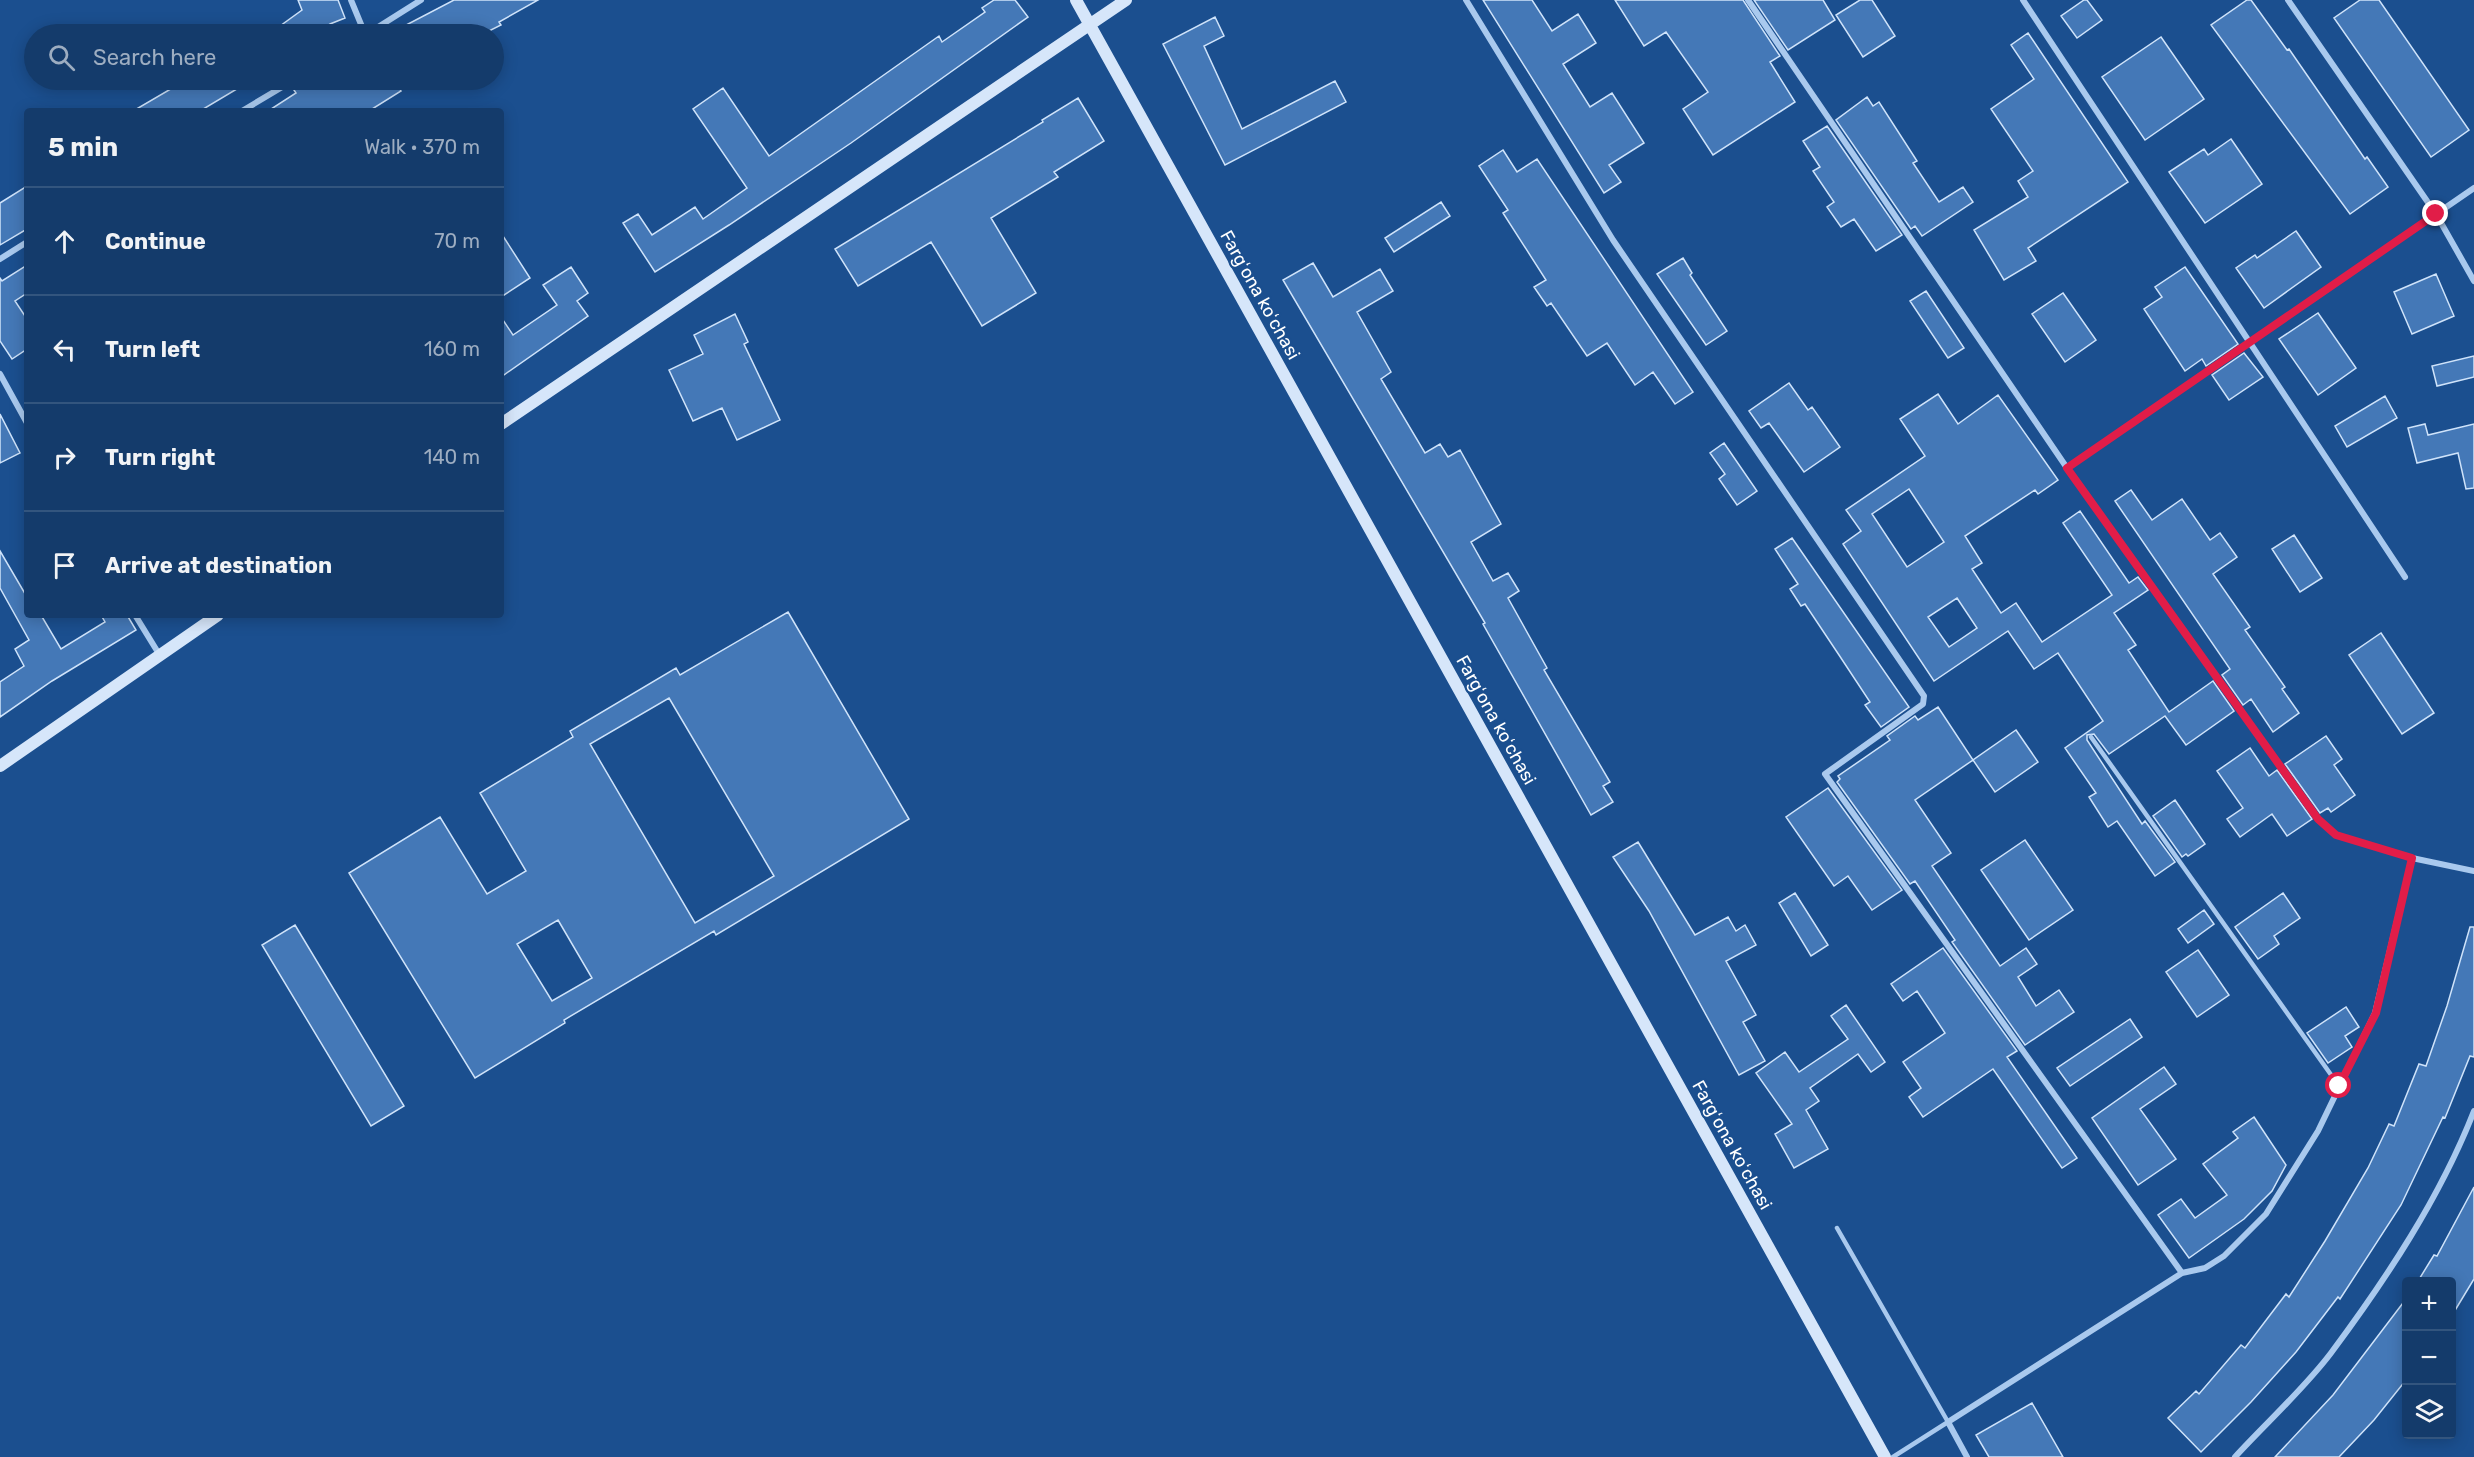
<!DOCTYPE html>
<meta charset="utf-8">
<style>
body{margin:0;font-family:Rubik,sans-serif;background:#214673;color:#f1f3f6}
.controls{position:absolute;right:18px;bottom:18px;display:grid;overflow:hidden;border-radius:6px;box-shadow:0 3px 15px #0003}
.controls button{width:54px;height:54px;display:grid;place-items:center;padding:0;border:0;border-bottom:2px solid #33557e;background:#143b6b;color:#f1f3f6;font:30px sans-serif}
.stop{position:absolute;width:18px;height:18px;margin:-14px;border:4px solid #e11d48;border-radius:50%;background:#fff}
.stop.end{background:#e11d48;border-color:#fff;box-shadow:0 2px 6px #0008}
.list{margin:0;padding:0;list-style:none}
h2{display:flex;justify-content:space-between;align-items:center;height:78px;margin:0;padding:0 24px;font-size:26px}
h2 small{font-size:20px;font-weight:400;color:#9dadc1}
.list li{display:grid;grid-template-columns:39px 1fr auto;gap:18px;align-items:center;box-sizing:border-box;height:108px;padding:0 24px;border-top:2px solid #33557e}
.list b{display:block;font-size:22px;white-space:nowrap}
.list em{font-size:20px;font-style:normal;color:#9dadc1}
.icon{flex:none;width:33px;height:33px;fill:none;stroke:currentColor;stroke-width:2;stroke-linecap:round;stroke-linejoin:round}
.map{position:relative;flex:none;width:2474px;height:1457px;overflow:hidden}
.search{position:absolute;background:#143b6b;box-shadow:0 3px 15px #0003;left:24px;top:24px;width:480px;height:66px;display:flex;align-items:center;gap:15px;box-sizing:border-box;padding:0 21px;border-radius:33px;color:#9dadc1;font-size:22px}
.panel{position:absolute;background:#143b6b;box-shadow:0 3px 15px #0003;left:24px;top:108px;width:480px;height:510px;border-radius:6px}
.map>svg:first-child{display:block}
</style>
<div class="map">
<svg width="2474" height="1457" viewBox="0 0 2474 1457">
<rect width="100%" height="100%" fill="#1b4f8f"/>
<!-- building -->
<path fill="#4478b7" stroke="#cfe3fa" stroke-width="1.5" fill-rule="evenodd" d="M298 0H338L345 18 330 24 316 34H269L302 10Z
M454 0H538L499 22 501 25 483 34H389Z
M994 0H1015L1028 17 851 143 729 225 655 272 623 223 638 214 652 235 695 207 703 219 747 188 693 109 723 88 769 156 939 36 942 42 985 12 982 8Z
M1483 0H1532L1552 31 1578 14 1596 43 1563 64 1590 107 1612 93 1644 143 1609 165 1621 182 1604 193Z
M1615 0H1743L1780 56 1770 62 1795 102 1713 155 1683 109 1708 92 1666 32 1644 46Z
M1754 0H1823L1835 20 1788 50Z
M1860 0H1872L1895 36 1863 57 1836 15Z
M2084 0H2087L2102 20 2077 38 2061 16Z
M2247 0H2251L2287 50 2289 49 2365 159 2367 157 2388 187 2350 214 2211 25Z
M2360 0H2379L2469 130 2431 157 2334 18Z
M1215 17 1224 36 1204 46 1242 129 1335 81 1346 102 1225 165 1163 44Z
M2028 33 2128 182 2028 248 2036 261 2004 280 1974 230 2028 197 2018 181 2033 171 1991 109 2034 79 2011 45Z
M2161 37 2204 99 2145 140 2102 77Z
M186 80H252L200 111H133Z
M299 80H394L401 91 369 111H268L296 93 292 87Z
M1867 97 1873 106 1879 102 1917 161 1913 163 1939 202 1963 187 1973 202 1922 236 1915 226 1911 229 1836 120Z
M1078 98 1104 141 1054 172 1058 177 991 218 1036 293 982 326 931 242 858 286 835 249 1043 122 1042 120Z
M1827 126 1902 235 1876 251 1854 219 1841 227 1827 207 1834 202 1813 171 1820 167 1803 141Z
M2231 139 2262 184 2205 223 2169 172 2204 149 2208 155Z
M1503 150 1517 172 1537 159 1693 392 1675 404 1653 372 1635 385 1607 343 1587 356 1551 303 1547 306 1534 287 1546 280 1503 213 1508 210 1479 166Z
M27 186V229L0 245V203Z
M1441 202 1450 216 1394 252 1385 238Z
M2296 231 2321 267 2264 308 2236 268 2255 255 2257 258Z
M501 233 530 278 501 297Z
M1683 258 1692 273 1690 275 1727 331 1706 345 1657 274Z
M1313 263 1333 297 1380 269 1393 291 1357 312 1391 372 1381 379 1425 453 1440 444 1448 457 1460 450 1501 524 1471 542 1493 581 1508 573 1519 591 1508 598 1547 668 1544 670 1610 782 1603 786 1613 802 1591 815 1483 624 1485 623 1283 280Z
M27 265V293L15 301 27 319V349L12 359 0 341V278L2 281Z
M571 267 588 293 577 301 588 316 501 377V317L513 335 557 305 543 285Z
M2185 267 2238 344 2206 366 2202 359 2185 371 2144 309 2162 297 2155 287Z
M2436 274 2454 316 2412 334 2394 292Z
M1926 291 1964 348 1948 358 1910 301Z
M2063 293 2096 340 2065 362 2032 314Z
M2318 313 2356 368 2318 395 2279 339Z
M735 314 748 342 744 344 780 420 737 440 722 408 693 421 669 370 703 354 694 335Z
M2244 353 2263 377 2229 400 2212 375Z
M2474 356V377L2437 386 2432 366Z
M1789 383 1808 410 1812 407 1840 447 1804 472 1769 423 1761 428 1749 411Z
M1938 394 1958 424 1998 395 2058 480 2038 494 2035 490 1965 536 1982 563 1972 569 2001 613 2016 603 2042 642 2112 595 2063 523 2080 511 2129 583 2138 577 2148 590 2114 613 2136 645 2128 650 2169 712 2213 681 2234 711 2186 745 2165 716 2109 754 2094 734 2087 735V740L2142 824 2145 821 2175 862 2155 876 2117 821 2108 827 2089 797 2096 793 2065 748 2103 721 2058 653 2034 669 2008 631 1934 681 1843 544 1861 531 1846 510 1925 456 1900 419ZM1909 489 1944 542 1907 567 1872 514ZM1957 598 1977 628 1949 647 1928 617Z
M2385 396 2397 418 2347 447 2335 426Z
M0 414 20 453 0 463Z
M2425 424 2428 435 2474 424V488L2466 489 2458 453 2417 463 2408 428Z
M1724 443 1757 491 1737 505 1719 479 1725 474 1710 453Z
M2131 490 2152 520 2182 499 2210 540 2220 533 2237 557 2213 574 2250 627 2245 630 2285 687 2282 689 2299 713 2273 732 2251 699 2243 705 2222 675 2230 669 2115 501Z
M2294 535 2322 578 2300 592 2272 549Z
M1792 538 1909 707 1881 727 1865 705 1870 702 1839 655 1805 604 1801 606 1790 589 1798 584 1775 549Z
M0 551 27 597V615H41L61 649 105 622 101 615H127L136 630 52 681 0 717V682L24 666 15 649 29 640 0 588Z
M788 612 909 819 716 935 714 931 564 1020 565 1023 475 1078 349 873 440 817 487 894 526 871 480 793 573 737 570 731 676 668 680 675ZM669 698 774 876 695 923 590 744ZM558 920 592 978 552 1001 517 944Z
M2381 633 2434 713 2402 734 2349 655Z
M1938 707 1973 760 1915 800 1951 853 1932 866 2000 966 2026 948 2037 964 2018 977 2036 1006 2059 990 2074 1012 2025 1045 1952 942 1955 940 1915 881 1910 884 1837 782 1840 779 1838 776 1890 740 1887 736 1915 716 1918 720Z
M2016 730 2038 762 1995 792 1973 760Z
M2326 736 2342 759 2334 765 2355 795 2331 812 2328 808 2320 813 2285 764Z
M2250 748 2269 776 2277 770 2312 819 2287 836 2272 814 2240 837 2227 819 2243 808 2217 771Z
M1828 788 1902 890 1872 910 1848 876 1834 886 1786 817Z
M2175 800 2205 844 2188 856 2186 854 2182 857 2153 816Z
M2025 840 2073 910 2029 940 1981 870Z
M1638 842 1695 935 1728 917 1736 931 1745 925 1756 945 1726 961 1756 1015 1743 1022 1765 1061 1739 1075 1649 911 1613 857Z
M1795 893 1828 945 1811 956 1779 903Z
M2283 893 2300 918 2274 936 2279 944 2258 959 2235 927Z
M2204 910 2214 924 2188 943 2178 929Z
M295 925 404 1106 371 1126 262 945Z
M2470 927H2474V1057L2470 1056 2445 1118 2443 1117 2401 1205 2340 1299 2338 1297 2296 1352 2251 1402 2201 1452 2168 1418 2196 1391 2199 1394 2241 1345 2245 1348 2286 1294 2289 1297 2325 1241 2368 1168 2389 1124 2394 1126 2419 1064 2426 1066 2447 1006Z
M1943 948 2017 1051 2007 1057 2077 1158 2062 1168 1993 1069 1923 1117 1909 1097 1921 1088 1903 1062 1945 1033 1917 991 1903 1001 1891 984Z
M2198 950 2229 995 2197 1017 2166 972Z
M1846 1005 1885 1062 1871 1072 1858 1054 1810 1088 1819 1101 1806 1110 1828 1149 1794 1168 1775 1134 1792 1124 1756 1073 1785 1052 1799 1072 1848 1039 1831 1016Z
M2346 1007 2359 1027 2345 1036 2352 1047 2328 1063 2307 1033Z
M2130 1019 2142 1037 2070 1086 2057 1068Z
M2164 1067 2176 1084 2140 1109 2176 1159 2138 1185 2092 1118Z
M2254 1117 2286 1165 2272 1191 2244 1219 2189 1258 2158 1215 2181 1199 2195 1218 2227 1195 2203 1164 2238 1138 2233 1132Z
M2474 1187V1279L2451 1317V1281H2418L2434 1255 2437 1256Z
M2406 1299V1380L2374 1420 2339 1457H2275L2333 1395Z
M2032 1403 2063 1457H1989L1976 1435Z"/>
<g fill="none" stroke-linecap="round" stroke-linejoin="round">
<!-- lane -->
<path stroke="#a9c9ee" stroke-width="4.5" d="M2091 737 2339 1086
M1837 1228 1948 1422 1893 1457"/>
<!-- street -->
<path stroke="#a9c9ee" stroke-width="6" d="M351 0 365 34
M1466 0 1613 240 1924 696 1923 704 1825 774 2182 1273
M1748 0 2067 468 2318 819 2336 835 2412 858 2474 871
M2023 0 2405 577
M2288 0 2436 214 2474 281
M367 34 421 0
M242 111 294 80
M0 259 27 242
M0 374 27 423
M2067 468 2474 188
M135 615 159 654
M1967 1457 1948 1422 2182 1273 2205 1268 2224 1256 2266 1214 2318 1131 2375 1013 2412 858
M2235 1457C2266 1423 2303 1390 2331 1353 2386 1279 2440 1198 2474 1111"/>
<!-- secondary -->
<path stroke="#d6e6fa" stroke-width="12" d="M1076 0 1885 1457
M501 424 1126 0
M0 766 218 615"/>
</g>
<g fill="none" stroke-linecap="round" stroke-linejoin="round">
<!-- route -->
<path stroke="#e11d48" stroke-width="8" d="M2339 1086 2376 1013 2412 858 2336 835 2318 819 2067 468 2436 214"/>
</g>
<g text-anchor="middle" stroke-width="4.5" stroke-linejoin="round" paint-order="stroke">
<!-- street labels -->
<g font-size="18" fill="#fff" stroke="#1b4f8f">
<text transform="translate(1260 295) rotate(61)" y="6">Fargʻona koʻchasi</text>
<text transform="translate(1496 720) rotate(61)" y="6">Fargʻona koʻchasi</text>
<text transform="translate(1732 1145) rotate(61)" y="6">Fargʻona koʻchasi</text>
</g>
</g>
</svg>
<div class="controls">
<button>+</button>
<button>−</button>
<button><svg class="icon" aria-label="layers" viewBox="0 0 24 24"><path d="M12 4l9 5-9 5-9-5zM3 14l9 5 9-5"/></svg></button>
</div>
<div class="stop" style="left:2339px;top:1086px"></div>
<div class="stop end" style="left:2436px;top:214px"></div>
<div class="search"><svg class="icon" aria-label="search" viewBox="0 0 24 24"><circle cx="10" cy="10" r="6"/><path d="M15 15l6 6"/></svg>Search here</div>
<section class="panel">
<h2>5 min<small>Walk · 370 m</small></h2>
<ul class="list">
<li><svg class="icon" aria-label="ahead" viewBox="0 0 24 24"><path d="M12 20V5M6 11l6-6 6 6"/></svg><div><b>Continue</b></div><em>70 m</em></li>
<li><svg class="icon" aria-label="left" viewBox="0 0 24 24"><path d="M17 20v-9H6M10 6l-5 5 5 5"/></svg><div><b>Turn left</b></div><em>160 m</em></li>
<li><svg class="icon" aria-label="right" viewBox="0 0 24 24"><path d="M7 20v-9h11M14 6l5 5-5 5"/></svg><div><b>Turn right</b></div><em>140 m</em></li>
<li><svg class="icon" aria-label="arrive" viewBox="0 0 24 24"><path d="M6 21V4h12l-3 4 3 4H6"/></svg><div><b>Arrive at destination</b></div></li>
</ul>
</section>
</div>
